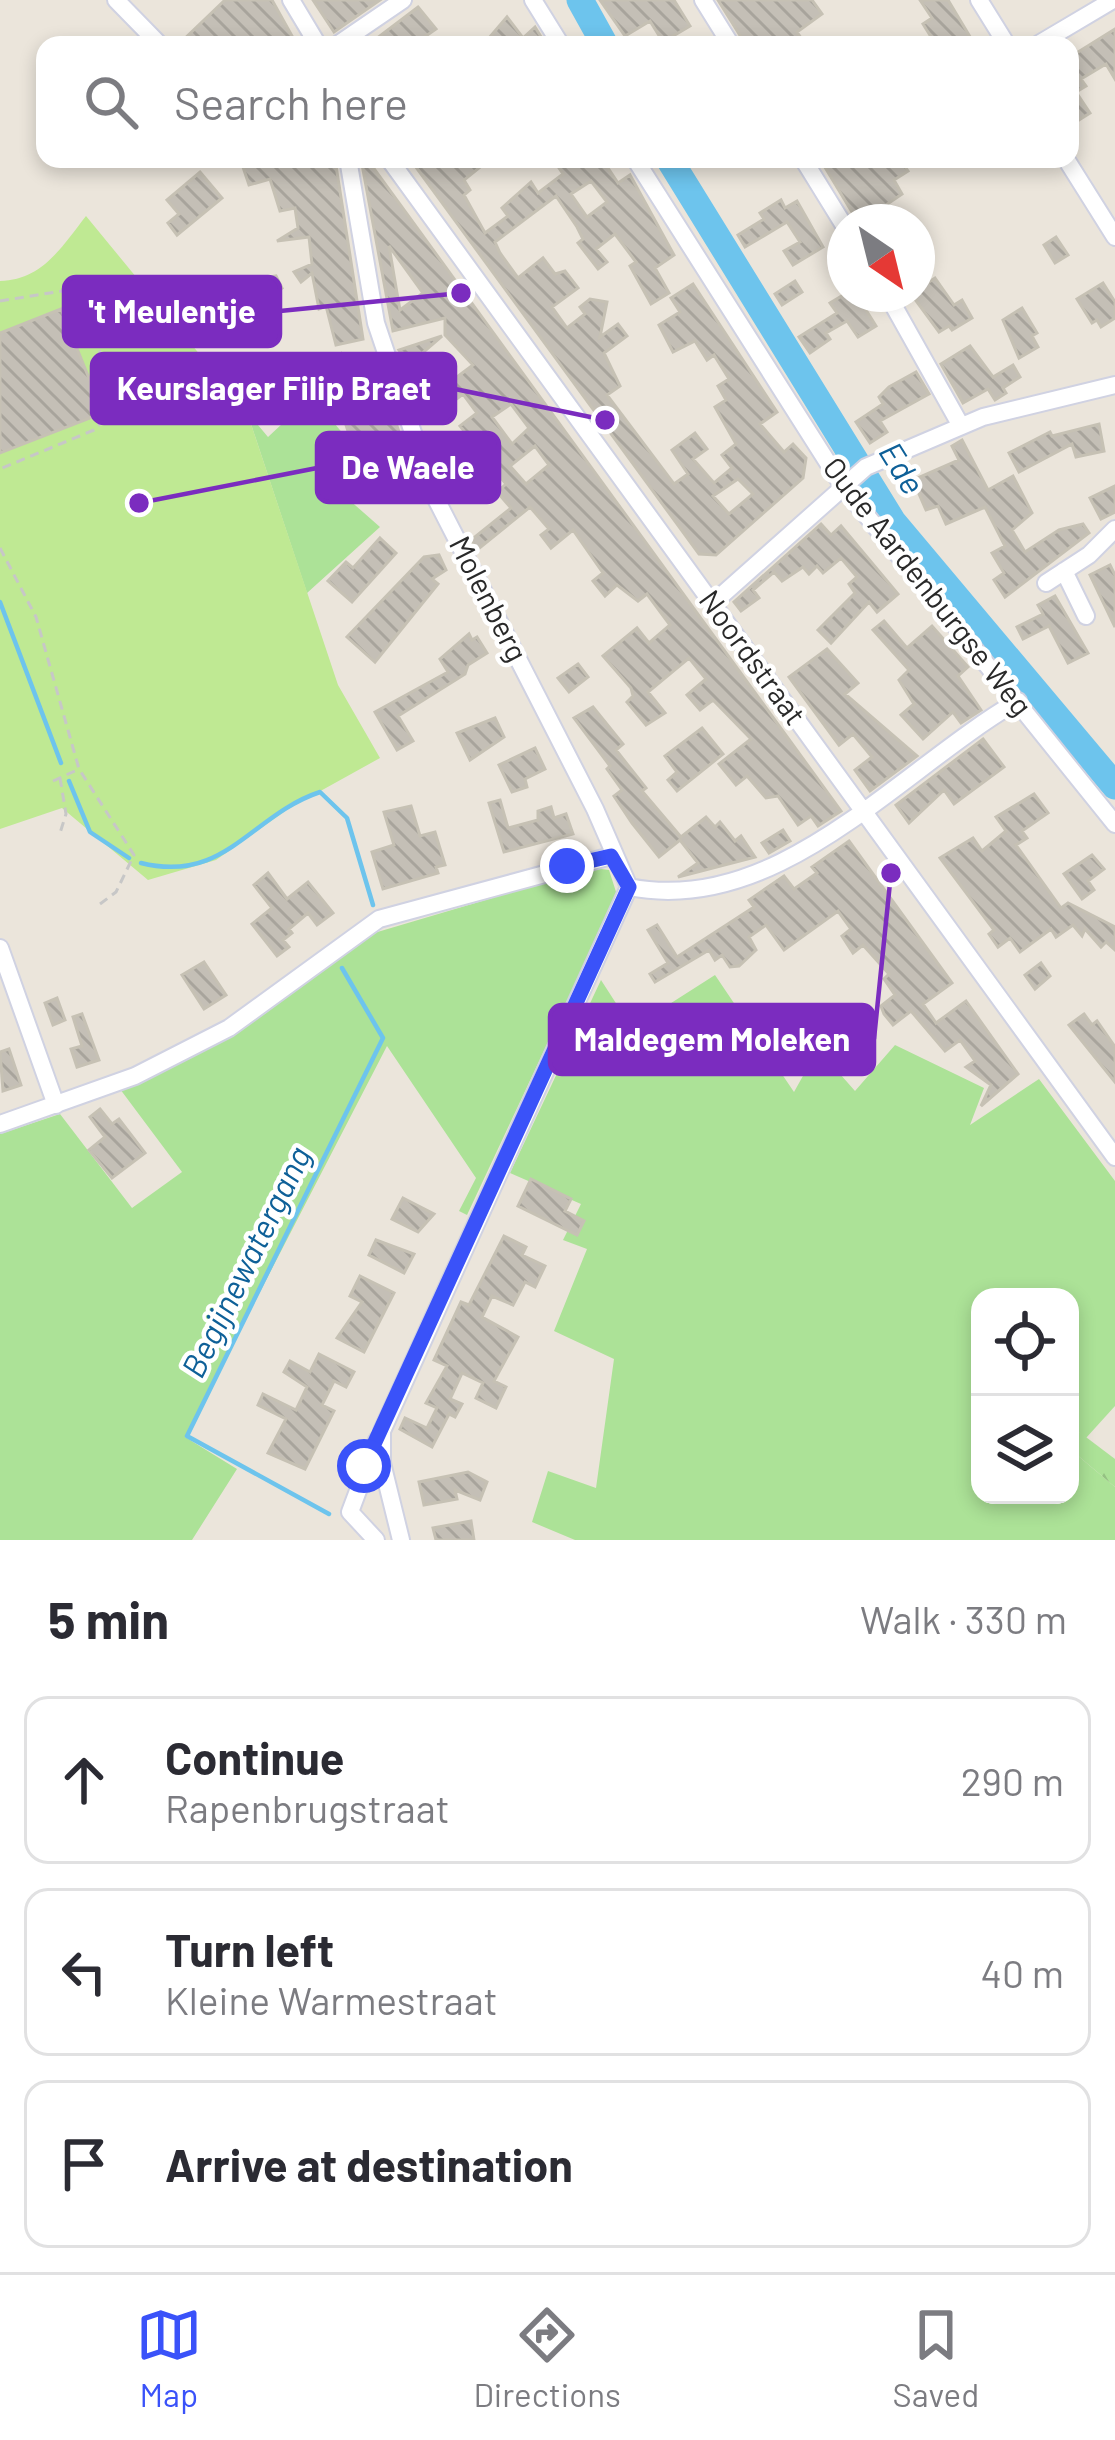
<!DOCTYPE html>
<meta charset="utf-8">
<style>
body{margin:0;font-family:Barlow,sans-serif;background:#f2f2f3;color:#2b2b33}
.controls{position:absolute;right:36px;bottom:36px;display:grid;overflow:hidden;border-radius:24px;box-shadow:0 6px 18px #0003}
.controls button{width:108px;height:108px;display:grid;place-items:center;padding:0;border:0;border-bottom:3px solid #e1e1e2;background:#fff;color:#2b2b33;font:60px sans-serif}
.compass{position:absolute;left:827px;top:204px;width:108px;height:108px;border-radius:50%;background:#fff;box-shadow:0 6px 18px #0003;rotate:145deg}
.stop{position:absolute;width:36px;height:36px;margin:-27px;border:9px solid #3a52f9;border-radius:50%;background:#fff}
.stop.end{background:#3a52f9;border-color:#fff;box-shadow:0 3px 12px #0008}
.list{margin:0;padding:0;list-style:none}
h2{display:flex;justify-content:space-between;align-items:center;height:156px;margin:0;padding:0 48px;font-size:51px}
h2 small{font-size:39px;font-weight:400;color:#7c7c81}
.list li{display:grid;grid-template-columns:78px 1fr auto;gap:36px;align-items:center;box-sizing:border-box;height:168px;margin:0 24px 24px;padding:0 24px;border:3px solid #e1e1e2;border-radius:24px}
.list b{display:block;font-size:45px;white-space:nowrap}
.list p{margin:0;font-size:39px;white-space:nowrap;color:#7c7c81}
.list em{font-size:39px;font-style:normal;color:#7c7c81}
.icon{flex:none;width:66px;height:66px;fill:none;stroke:currentColor;stroke-width:2;stroke-linecap:round;stroke-linejoin:round}
.map{position:relative;flex:none;width:1115px;height:1540px;overflow:hidden}
.search{position:absolute;background:#fff;box-shadow:0 6px 18px #0003;left:36px;right:36px;top:36px;height:132px;display:flex;align-items:center;gap:30px;box-sizing:border-box;padding:0 42px;border-radius:24px;color:#7c7c81;font-size:45px}
.sheet{height:732px;background:#fff}
nav{display:flex;justify-content:space-around;align-items:center;box-sizing:border-box;height:168px;border-top:3px solid #e1e1e2;background:#fff;font-size:33px;color:#7c7c81}
nav a{display:grid;justify-items:center;gap:6px}
nav .on{color:#3a52f9}
.map>svg:first-child{display:block}
</style>
<div class="map">
<svg width="1115" height="1540" viewBox="0 0 1115 1540">
<defs>
<pattern id="forest-firs" width="22" height="20" patternUnits="userSpaceOnUse" patternTransform="scale(3)"><rect width="22" height="20" fill="#ace297"/><path d="M5 1l3.5 6h-7zM16 11l3.5 6h-7z" fill="#94c282"/></pattern>
<pattern id="building-back-hatch" width="6" height="6" patternUnits="userSpaceOnUse" patternTransform="scale(3)"><rect width="6" height="6" fill="#c4bfb6"/><path d="M-1 5l2 2M0 0l6 6M5-1l2 2" fill="none" stroke="#a8a49c"/></pattern>
</defs>
<rect width="100%" height="100%" fill="#ebe5db"/>
<!-- grass -->
<path fill="#ace297" d="M312 396 376 474 347 498 380 527 307 593 247 412 268 437Z
M593 868 609 870 617 895 467 1215 459 1211 476 1178 387 1046 185 1437 237 1469 192 1540H0V1134L60 1114 132 1208 182 1172 120 1089 266 1013 364 936Z
M715 975 794 1092 818 1049 855 1091 895 1045 984 1088 970 1125 1039 1079 1115 1181V1406L1086 1438 1070 1425V1297H980V1495H1070V1449L1115 1487V1540H575L532 1522 548 1471 596 1488 614 1359 554 1331 587 1249 563 1240 581 1204 510 1173 601 980 632 1028Z"/>
<!-- forest -->
<path fill="url(#forest-firs)" d="M1070 1425 1115 1459V1487L1070 1449Z"/>
<!-- pitch -->
<path fill="#bfe993" d="M86 216 247 412 338 685 380 758 288 809 216 860 148 880 62 808 0 829V281C42 280 61 248 86 216Z"/>
<g fill="none" stroke-linecap="round" stroke-linejoin="round">
<!-- stream -->
<path stroke="#6dc4ed" stroke-width="4.5" d="M0 602 61 763
M69 781 90 832 129 858
M141 863C225 884 251 815 320 792L347 818 373 905
M329 1514 187 1436 383 1038 342 968"/>
<!-- river -->
<path stroke="#6dc4ed" stroke-width="27" d="M580 0 605 45
M669 159 893 522 1115 786"/>
</g>
<!-- building -->
<path fill="url(#building-back-hatch)" stroke="#c6c1b4" stroke-width="3" fill-rule="evenodd" d="M225 0H272L297 45H178Z
M313 0H380L334 32Z
M600 0H674L690 26 663 42 650 21 625 36Z
M718 0H812L822 14 797 32 806 45H746Z
M920 0H948L972 40 936 45 923 24 932 18Z
M418 7 436 29 413 45H368Z
M507 17 523 38 535 27 546 45H483Z
M1115 29V79L1106 64 1081 79 1086 86 1076 92 1090 113 1079 120 1070 106V57Z
M253 159 281 164 335 159 363 339 336 345 326 306 319 309 312 273 301 282 294 272 312 264 309 237 277 241 298 228 295 208 280 211 270 179 249 185 242 164Z
M361 159H367L841 811 818 826 811 816 798 825 778 796 766 798 747 776 736 785 719 764 751 739 713 700 700 710 687 695 706 679 689 658 648 692 665 713 646 725 627 702 633 696 631 688 603 656 637 628 649 643 670 625 647 594 638 601 617 585 605 596 593 581 603 573 573 530 551 548 541 535 549 529 530 507 477 550 471 540 511 508 497 492 506 484 481 454 454 474 444 461 472 441 460 426 477 413 463 394 450 404 441 389 473 365 445 335V318L393 331ZM389 246 423 293 400 310 397 293ZM511 404 529 428 512 444 492 417ZM535 446 549 465 526 484 510 466Z
M410 159H490L464 180 470 190 464 195 485 233 508 216 502 208 531 182 538 193 563 174 553 159H602L618 183 630 175 674 255 655 268 669 293 651 304 630 266 636 262 615 234 596 249 607 262 598 269 578 243 583 239 577 227 556 196 495 242 500 253 518 278 543 258 555 274 565 271 578 288 552 307 567 328 585 314 580 307 590 299 607 302 600 337 618 324 627 336 604 353 620 386 607 395 674 484 688 474 672 450 695 433 707 449 693 459 714 483 732 468 722 455 736 444 715 407 726 400 718 386 729 379 714 355 707 360 695 341 673 352 659 325 680 312 671 298 693 284 777 412 760 424 784 452 793 444 806 458 803 478 716 555 699 554ZM591 181 607 202 587 217 571 194ZM738 479 753 494 729 514 713 496Z
M820 159H900L908 171 894 180 902 194 880 209 890 222H858Z
M200 172 222 198 177 235 168 223 179 214 167 200Z
M781 200 785 208 797 201 823 247 793 265 784 251 800 242 787 222 745 247 738 235 764 219 760 213Z
M1056 237 1068 255 1055 263 1044 245Z
M276 276 282 288 260 299 257 279Z
M935 278 954 305 962 300 972 318 952 330 949 326 939 332 911 294Z
M795 281 802 292 782 305 775 294Z
M1103 283 1115 302V318L1101 327 1097 320 1092 323 1077 299Z
M845 294H856L876 326 858 337 847 321 826 333 830 339 810 353 799 337 837 313 830 303Z
M1022 308 1037 333 1032 336 1038 347 1019 358 1003 320Z
M61 309 103 413 0 453V333Z
M442 336 420 355 432 379 415 392 405 369 410 366 399 350Z
M970 346 993 377 1013 365 1020 377 1003 388 1006 393 995 400 988 389 963 403 941 364Z
M341 354 346 368 375 359 400 435 360 448 349 434 340 407 345 405 343 398 354 394 346 370 313 381Z
M916 372 929 394 880 421 887 432 870 443 856 422 883 404 879 397 889 387Z
M1099 424 1104 451 1076 457 1072 444 1019 472 1009 453 1050 432 1052 436Z
M962 440 988 490 1013 476 1032 513 1012 530 1025 552 1059 530 1083 524 1089 533 1005 597 994 580 1004 573 992 553 1005 546 985 507 946 524 938 506 926 510 913 480 959 460 952 446Z
M1115 486V512L1101 519 1090 498Z
M821 524 831 535 841 526 898 594 877 612 869 602 831 643 818 630 855 593 849 584 857 577 841 558 823 573 817 566 809 574 803 567 782 581 774 572 753 590 759 598 741 611 734 602Z
M380 538 396 553 352 602 328 581 346 562 353 568Z
M439 555 446 570 432 579 438 584 375 662 347 637 424 557Z
M1110 565 1115 575V627L1090 575Z
M1055 596 1088 653 1068 663 1049 626 1023 639 1017 627 1043 614 1038 605Z
M884 621 907 648 932 626 968 667 958 676 981 710 961 723 953 712 923 739 901 715 914 704 899 680 909 670 873 630Z
M469 634 472 640 477 637 487 653 468 665 465 674 398 716 413 741 397 750 375 712 448 672 440 659Z
M827 649 858 683 845 694 917 756 870 791 855 770 872 757 853 734 839 745 789 677Z
M578 664 588 677 569 692 558 678Z
M593 707 623 744 616 750 646 788 642 791 681 837 706 817 715 827 720 822 735 841 741 836 755 857 678 877 698 863 680 840 659 857 632 823 614 796 622 790 607 769 610 766 574 718Z
M495 718 504 737 470 760 457 733Z
M702 728 723 754 677 791 668 780 677 772 665 756Z
M983 739 1004 767 954 804 944 790 909 823 896 805Z
M535 748 545 769 525 779 527 787 512 792 499 765Z
M1034 794 1048 813 1022 831 1027 838 1016 845 1061 908 1068 903 1115 927V950L1106 942 1101 947 1085 929 1082 936 1073 925 1056 937 1051 929 1020 952 1010 938 998 947 989 934 994 930 940 858 973 838 982 851 1006 831 996 817Z
M500 800 508 828 538 820V811L551 807 554 818 566 814 573 834 504 852 489 803Z
M411 806 420 836 435 832 445 865 436 867 438 873 383 889 372 852 394 845 384 812Z
M783 830 790 841 769 853 762 843Z
M849 841 952 983 923 1004 936 1023 966 1001 1018 1074 981 1106 991 1085 966 1067 975 1061 960 1040 945 1051 911 1011 893 1025 884 1014 881 1006 895 995 884 979 889 974 863 945 853 953 842 936 851 929 838 911 784 950 766 925 749 937 756 950 739 966 730 967 722 955 715 960 709 950 655 982 650 974 668 963 648 930 657 925 677 957 754 907 749 900 784 876 794 889 817 873 812 867Z
M1092 855 1104 869 1088 881 1094 890 1082 899 1064 874Z
M268 873 287 899 308 882 333 913 317 925 308 913 289 929 292 933 283 940 289 947 277 956 252 924 272 908 254 885Z
M204 962 226 995 204 1009 182 975Z
M1041 963 1050 976 1035 989 1025 975Z
M57 998 65 1020 53 1025 45 1003Z
M82 1014 99 1060 77 1067 71 1049 82 1046 73 1017Z
M1084 1014 1092 1025 1097 1021 1115 1047V1082L1069 1025Z
M9 1049 21 1085 3 1091 0 1052Z
M100 1109 112 1124 119 1119 145 1153 112 1178 89 1150 105 1137 90 1117Z
M531 1179 571 1199 565 1211 584 1221 577 1235 518 1206Z
M403 1198 434 1214 418 1232 392 1219Z
M504 1236 526 1247 522 1255 545 1266 535 1287 525 1282 513 1305 492 1296 482 1317 518 1337 494 1381 506 1387 496 1408 476 1398 483 1383 462 1373 450 1399 462 1404 455 1417 449 1414 432 1447 400 1429 405 1418 427 1428 437 1408 426 1403 447 1366 434 1360 461 1302 469 1305Z
M376 1240 414 1254 404 1273 369 1255Z
M360 1276 394 1293 364 1352 337 1338 362 1302 350 1296Z
M319 1354 354 1372 346 1387 334 1381 322 1405 334 1411 305 1469 268 1453 286 1419 258 1405 263 1394 296 1410 307 1387 284 1372 290 1361 310 1372Z
M468 1472 487 1482 480 1500 455 1490 457 1499 424 1505 419 1482Z
M471 1521 474 1540H436L433 1528Z"/>
<g fill="none" stroke-linecap="round" stroke-linejoin="round">
<defs>
<path id="minor" d="M116 0 160 45
M291 0 318 45
M533 0 561 45
M703 0 731 45
M979 0 1007 45
M337 45 403 0
M1037 45 1113 0
M348 159 376 323 434 495 595 809 629 887
M389 159 1115 1157
M635 159 842 485 1115 824
M803 159 845 227
M1066 159 1115 237
M887 294 961 426
M1064 571 1086 616
M1046 583 1089 555 1115 529
M713 603 866 467 983 417 1115 385
M0 948 56 1105
M0 1124 135 1076 229 1028 379 919 611 856
M376 1540 350 1512 377 1440
M401 1540 382 1463V1431L629 887C778 917 899 770 1018 701"/>
</defs>
<!-- minor casing -->
<use href="#minor" stroke="#d0d2e2" stroke-width="20"/>
<!-- path -->
<path stroke="#c7c7c7" stroke-width="3" stroke-dasharray="9 6" stroke-linecap="butt" d="M0 301 62 291 73 297 99 349 115 408 94 430 0 469
M0 548 36 617 79 769 134 855 116 892 96 907
M60 778 66 814 60 833
M53 781 77 770"/>
<!-- minor -->
<use href="#minor" stroke="#fff" stroke-width="16"/>
</g>
<g fill="none" stroke-linecap="round" stroke-linejoin="round">
<!-- route -->
<path stroke="#3a52f9" stroke-width="15" d="M364 1466 629 887 611 856 567 866"/>
</g>
<g text-anchor="middle" stroke-width="9" stroke-linejoin="round" paint-order="stroke">
<!-- street labels -->
<g font-size="30" fill="#292929" stroke="#fff">
<text transform="translate(927 587) rotate(52)" y="10">Oude Aardenburgse Weg</text>
<text transform="translate(488 599) rotate(63)" y="10">Molenberg</text>
<text transform="translate(752 658) rotate(54)" y="10">Noordstraat</text>
</g>
<!-- water labels -->
<g font-size="33" font-style="italic" fill="#0e6098" stroke="#fff">
<text transform="translate(902 468) rotate(58)" y="12">Ede</text>
<text transform="translate(246 1262) rotate(-64)" y="12">Begijnewatergang</text>
</g>
</g>
<!-- callouts -->
<path fill="none" stroke="#7b2cbf" stroke-width="4.5" d="M461 293L280 311M605 420L455 389M139 503L317 468M891 873L874 1039"/>
<g fill="#7b2cbf" stroke="#fff" stroke-width="4.5">
<circle cx="461" cy="293" r="12"/>
<circle cx="605" cy="420" r="12"/>
<circle cx="139" cy="503" r="12"/>
<circle cx="891" cy="873" r="12"/>
</g>
<g fill="#7b2cbf" stroke="#7b2cbf" stroke-width="4.5">
<rect x="64" y="277" width="216" height="69" rx="12"/>
<rect x="92" y="354" width="363" height="69" rx="12"/>
<rect x="317" y="433" width="182" height="69" rx="12"/>
<rect x="550" y="1005" width="324" height="69" rx="12"/>
</g>
<g font-size="33" text-anchor="middle" font-weight="bold" fill="#fff">
<text x="172" y="323">'t Meulentje</text>
<text x="274" y="400">Keurslager Filip Braet</text>
<text x="408" y="479">De Waele</text>
<text x="712" y="1051">Maldegem Moleken</text>
</g>
</svg>
<div class="controls">
<button><svg class="icon" aria-label="locate" viewBox="0 0 24 24"><circle cx="12" cy="12" r="6"/><path d="M12 2v4M12 18v4M2 12h4M18 12h4"/></svg></button>
<button><svg class="icon" aria-label="layers" viewBox="0 0 24 24"><path d="M12 4l9 5-9 5-9-5zM3 14l9 5 9-5"/></svg></button>
</div>
<svg class="compass" viewBox="-18 -18 36 36"><path d="M0-13l5 13h-10z" fill="#e53935"/><path d="M0 13l5-13h-10z" fill="#7c7c81"/></svg>
<div class="stop" style="left:364px;top:1466px"></div>
<div class="stop end" style="left:567px;top:866px"></div>
<div class="search"><svg class="icon" aria-label="search" viewBox="0 0 24 24"><circle cx="10" cy="10" r="6"/><path d="M15 15l6 6"/></svg>Search here</div>
</div>
<section class="sheet">
<h2>5 min<small>Walk · 330 m</small></h2>
<ul class="list">
<li><svg class="icon" aria-label="ahead" viewBox="0 0 24 24"><path d="M12 20V5M6 11l6-6 6 6"/></svg><div><b>Continue</b><p>Rapenbrugstraat</p></div><em>290 m</em></li>
<li><svg class="icon" aria-label="left" viewBox="0 0 24 24"><path d="M17 20v-9H6M10 6l-5 5 5 5"/></svg><div><b>Turn left</b><p>Kleine Warmestraat</p></div><em>40 m</em></li>
<li><svg class="icon" aria-label="arrive" viewBox="0 0 24 24"><path d="M6 21V4h12l-3 4 3 4H6"/></svg><div><b>Arrive at destination</b></div></li>
</ul>
</section>
<nav>
<a class="on"><svg class="icon" aria-label="map" viewBox="0 0 24 24"><path d="M3 6l6-2 6 2 6-2v14l-6 2-6-2-6 2zM9 4v14M15 6v14"/></svg>Map</a>
<a><svg class="icon" aria-label="directions" viewBox="0 0 24 24"><path d="M12 3l9 9-9 9-9-9zM9 14v-3h6M13 9l2 2-2 2"/></svg>Directions</a>
<a><svg class="icon" aria-label="saved" viewBox="0 0 24 24"><path d="M7 4h10v16l-5-4-5 4z"/></svg>Saved</a>
</nav>
